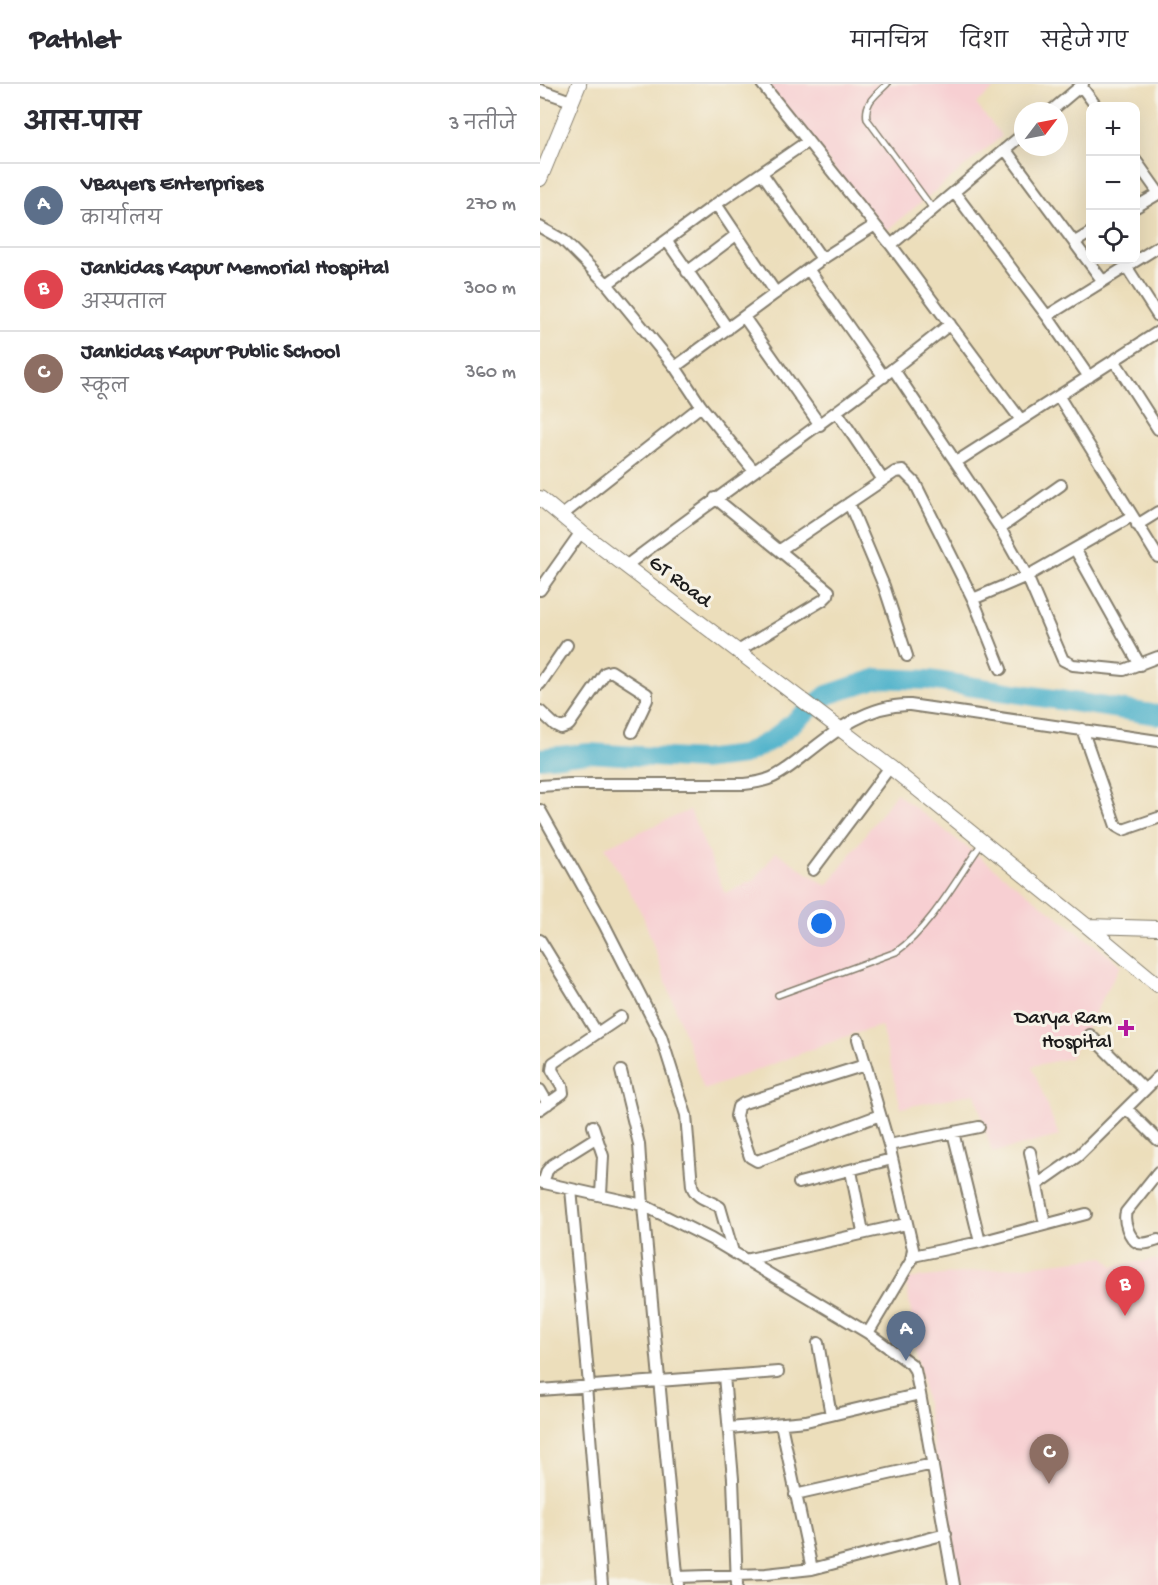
<!DOCTYPE html>
<html lang="hi">
<meta charset="utf-8">
<style>
body{margin:0;font-family:"Gochi Hand","Playpen Sans Deva",sans-serif;background:#f7f7f7;color:#2b2b33}
.controls{position:absolute;right:18px;top:18px;display:grid;overflow:hidden;border-radius:12px;box-shadow:0 6px 24px #0002}
.controls button{width:54px;height:54px;display:grid;place-items:center;padding:0;border:0;border-bottom:2px solid #e1e1e2;background:#fff;color:#2b2b33;font:30px sans-serif}
.compass{position:absolute;left:474px;top:18px;width:54px;height:54px;border-radius:50%;background:#fff;box-shadow:0 6px 24px #0002;rotate:58deg}
.you{position:absolute;left:282px;top:840px;width:21px;height:21px;margin:-15px;border:4px solid #fff;border-radius:50%;background:#1a73e8;box-shadow:0 0 0 9px #1a73e833}
.badge{display:grid;place-items:center;width:39px;height:39px;border-radius:50%;background:#0b8043;color:#fff;font-size:20px;font-weight:700}
.pin{position:absolute;translate:-50% -50px;filter:drop-shadow(0 2px 3px #0008)}
.pin::after{content:'';position:absolute;top:32px;width:21px;height:18px;background:inherit;clip-path:polygon(0 0,100% 0,50% 100%)}
.list{margin:0;padding:0;list-style:none}
h2{display:flex;justify-content:space-between;align-items:center;height:78px;margin:0;padding:0 24px;font-size:26px}
h2 small{font-size:20px;font-weight:400;color:#7c7c81}
.list li{display:grid;grid-template-columns:39px 1fr auto;gap:18px;align-items:center;box-sizing:border-box;height:84px;padding:0 24px;border-top:2px solid #e1e1e2}
.list b{display:block;font-size:22px;white-space:nowrap}
.list p{margin:0;font-size:20px;white-space:nowrap;color:#7c7c81}
.list em{font-size:20px;font-style:normal;color:#7c7c81}
.icon{flex:none;width:33px;height:33px;fill:none;stroke:currentColor;stroke-width:2;stroke-linecap:round;stroke-linejoin:round}
.map{position:relative;flex:none;width:618px;height:1501px;overflow:hidden}
header{display:flex;align-items:center;gap:36px;box-sizing:border-box;height:84px;padding:0 30px;background:#fff;border-bottom:2px solid #e1e1e2}
header strong{font-size:28px}
nav{display:flex;gap:33px;margin-inline-start:auto;font-size:21px}
main{display:flex}
aside{flex:1;background:#fff}
.map>svg:first-child{display:block}
</style>
<header>
<strong>Pathlet</strong>
<nav><a>मानचित्र</a><a>दिशा</a><a>सहेजे गए</a></nav>
</header>
<main>
<aside>
<h2>आस-पास<small>3 नतीजे</small></h2>
<ul class="list">
<li><span class="badge" style="background:#5c6f8a">A</span><div><b>VBayers Enterprises</b><p>कार्यालय</p></div><em>270 m</em></li>
<li><span class="badge" style="background:#e0444e">B</span><div><b>Jankidas Kapur Memorial Hospital</b><p>अस्पताल</p></div><em>300 m</em></li>
<li><span class="badge" style="background:#8d6e63">C</span><div><b>Jankidas Kapur Public School</b><p>स्कूल</p></div><em>360 m</em></li>
</ul>
</aside>
<div class="map">
<svg width="618" height="1501" viewBox="0 0 618 1501">
<rect width="100%" height="100%" fill="#f7f3e8"/>
<filter id="ink" filterUnits="userSpaceOnUse"><feTurbulence type="fractalNoise" baseFrequency=".0167" numOctaves="2"/><feDisplacementMap in="SourceGraphic" scale="12" xChannelSelector="R" yChannelSelector="G"/><feConvolveMatrix kernelMatrix="1 2 1 2 8 2 1 2 1" color-interpolation-filters="sRGB"/></filter>
<filter id="wash" filterUnits="userSpaceOnUse"><feTurbulence type="fractalNoise" baseFrequency=".008" numOctaves="4" result="noise"/><feDisplacementMap in="SourceGraphic" scale="24" xChannelSelector="R" yChannelSelector="G"/><feGaussianBlur stdDeviation="1.35" result="paint"/><feColorMatrix in="noise" values="0 0 0 0 0 0 0 0 0 0 0 0 0 0 0 0 0 1.4 0 .05"/><feComposite in="paint" operator="in"/></filter>
<g filter="url(#wash)">
<rect width="100%" height="100%" fill="#ecdebb"/>
<!-- built -->
<path fill="#f7cfd2" d="M226 0H460L436 20 462 52 345 148Z
M356 709 581 881 530 974 492 982 519 1052 452 1069 435 1009 361 1024 341 942 313 950 164 1006 103 832 65 763 150 726 185 809 215 795 236 768 287 802Z
M565 1173 573 1182 618 1175V1501H419L378 1277 366 1195Z"/>
<g fill="none" stroke-linecap="round" stroke-linejoin="round">
<!-- river -->
<path stroke="#4bb1ca" stroke-width="20" d="M0 674 49 669 161 676 203 671 233 655 287 611 338 594 389 596 618 631"/>
</g>
</g>
<g filter="url(#ink)">
<g fill="none" stroke-linecap="round" stroke-linejoin="round">
<defs>
<path id="lane" d="M347 0C336 11 324 18 327 35L393 125
M238 911 356 868C391 843 417 794 442 759"/>
<path id="street" d="M222 0 351 161 481 336
M541 2 556 22
M0 6 31 17
M511 27 543 0
M465 65 562 196
M596 77 618 108
M222 89 282 175
M414 108 507 232 549 293
M176 120 236 209
M596 123 618 110
M0 143 23 156 67 200 135 283 161 322 214 387
M127 157 188 245
M535 158 550 149
M351 161 483 50
M586 182 618 232
M268 185 344 293
M147 188 196 151
M67 200 176 120 268 57
M507 232 618 163
M204 233 280 341
M574 276 618 345
M135 283 282 175 335 141
M354 286 460 444 487 492 523 576 533 581 584 586 618 573
M519 313 618 473
M297 328 343 396
M416 378 618 248
M175 414 289 507 288 511 283 516 198 567
M309 419 344 502 367 572
M21 432 161 322
M597 441 618 428
M460 444 521 401
M535 465 600 581
M240 466 355 388 363 387 375 399 433 515 461 585
M87 481C194 400 305 325 410 240
M0 506 41 448
M433 515 487 492 592 432
M0 600 27 561
M0 627 15 641 21 644 29 641 65 589 71 587 107 610V616L92 648
M542 645 576 742 583 746 618 734
M0 702 30 700H204C213 699 222 698 231 694 243 689 254 680 265 671 296 646 329 620 370 621L618 657
M0 726 64 840 121 952 146 1031 152 1102C156 1115 170 1116 180 1123L193 1168
M273 786 350 683
M0 856 57 949
M550 951 605 1006
M318 955 349 1061 373 1165 371 1177 328 1249
M325 981 204 1019 198 1023 196 1032 210 1073 217 1077 340 1031
M81 987 99 1060 103 1121 138 1501
M0 1006 8 1020
M0 1025 23 1009 22 1002 12 986 13 979 81 933
M587 1025 618 1056
M53 1042 63 1072 61 1111
M413 1048 440 1158
M349 1061 439 1043
M490 1068 505 1140
M311 1087 323 1148
M618 1088 586 1128C583 1137 589 1154 598 1159 605 1161 612 1158 618 1156
M0 1098 103 1121 171 1155 328 1249 371 1280 375 1286 380 1310 414 1501
M3 1099 7 1087 12 1081 57 1053
M259 1099 352 1075
M498 1100 538 1072 618 993
M31 1105 49 1301
M373 1172 440 1158 546 1130
M205 1176 366 1140
M278 1259 291 1331
M184 1292 193 1395 197 1501
M46 1302 62 1501
M0 1306 238 1288
M241 1340 272 1485
M189 1344 266 1337 380 1310
M255 1411 393 1380
M137 1493 226 1490 272 1485 406 1450"/>
<path id="secondary" d="M0 95 39 0
M0 414 41 448 350 683 547 842 618 901
M547 842 618 844"/>
</defs>
<!-- lane casing -->
<use href="#lane" stroke="#847d6c" stroke-width="8"/>
<!-- street casing -->
<use href="#street" stroke="#847d6c" stroke-width="14"/>
<!-- secondary casing -->
<use href="#secondary" stroke="#847d6c" stroke-width="16"/>
<!-- lane -->
<use href="#lane" stroke="#fff" stroke-width="5"/>
<!-- street -->
<use href="#street" stroke="#fff" stroke-width="10"/>
<!-- secondary -->
<use href="#secondary" stroke="#fff" stroke-width="14"/>
</g>
</g>
<!-- markers -->
<path fill="#b5179e" stroke="#f7f3e8" stroke-width="2" d="M583 935h6v6h6v6h-6v6h-6v-6h-6v-6h6z"/>
<g text-anchor="middle" stroke-width="6" stroke-linejoin="round" paint-order="stroke">
<!-- street labels -->
<g font-size="21" fill="#1c1c1c" stroke="#f7f3e8">
<text transform="translate(141 496) rotate(37)" y="7">GT Road</text>
</g>
<!-- poi labels -->
<g font-size="21" fill="#1c1c1c" stroke="#f7f3e8" text-anchor="end">
<text x="572" y="939">Darya Ram<tspan x="572" dy="24">Hospital</tspan></text>
</g>
</g>
</svg>
<div class="controls">
<button>+</button>
<button>−</button>
<button><svg class="icon" aria-label="locate" viewBox="0 0 24 24"><circle cx="12" cy="12" r="6"/><path d="M12 2v4M12 18v4M2 12h4M18 12h4"/></svg></button>
</div>
<svg class="compass" viewBox="-18 -18 36 36"><path d="M0-13l5 13h-10z" fill="#e53935"/><path d="M0 13l5-13h-10z" fill="#7c7c81"/></svg>
<div class="you"></div>
<div class="pin badge" style="left:366px;top:1277px;background:#5c6f8a">A</div>
<div class="pin badge" style="left:585px;top:1232px;background:#e0444e">B</div>
<div class="pin badge" style="left:509px;top:1400px;background:#8d6e63">C</div>
</div>
</main>
